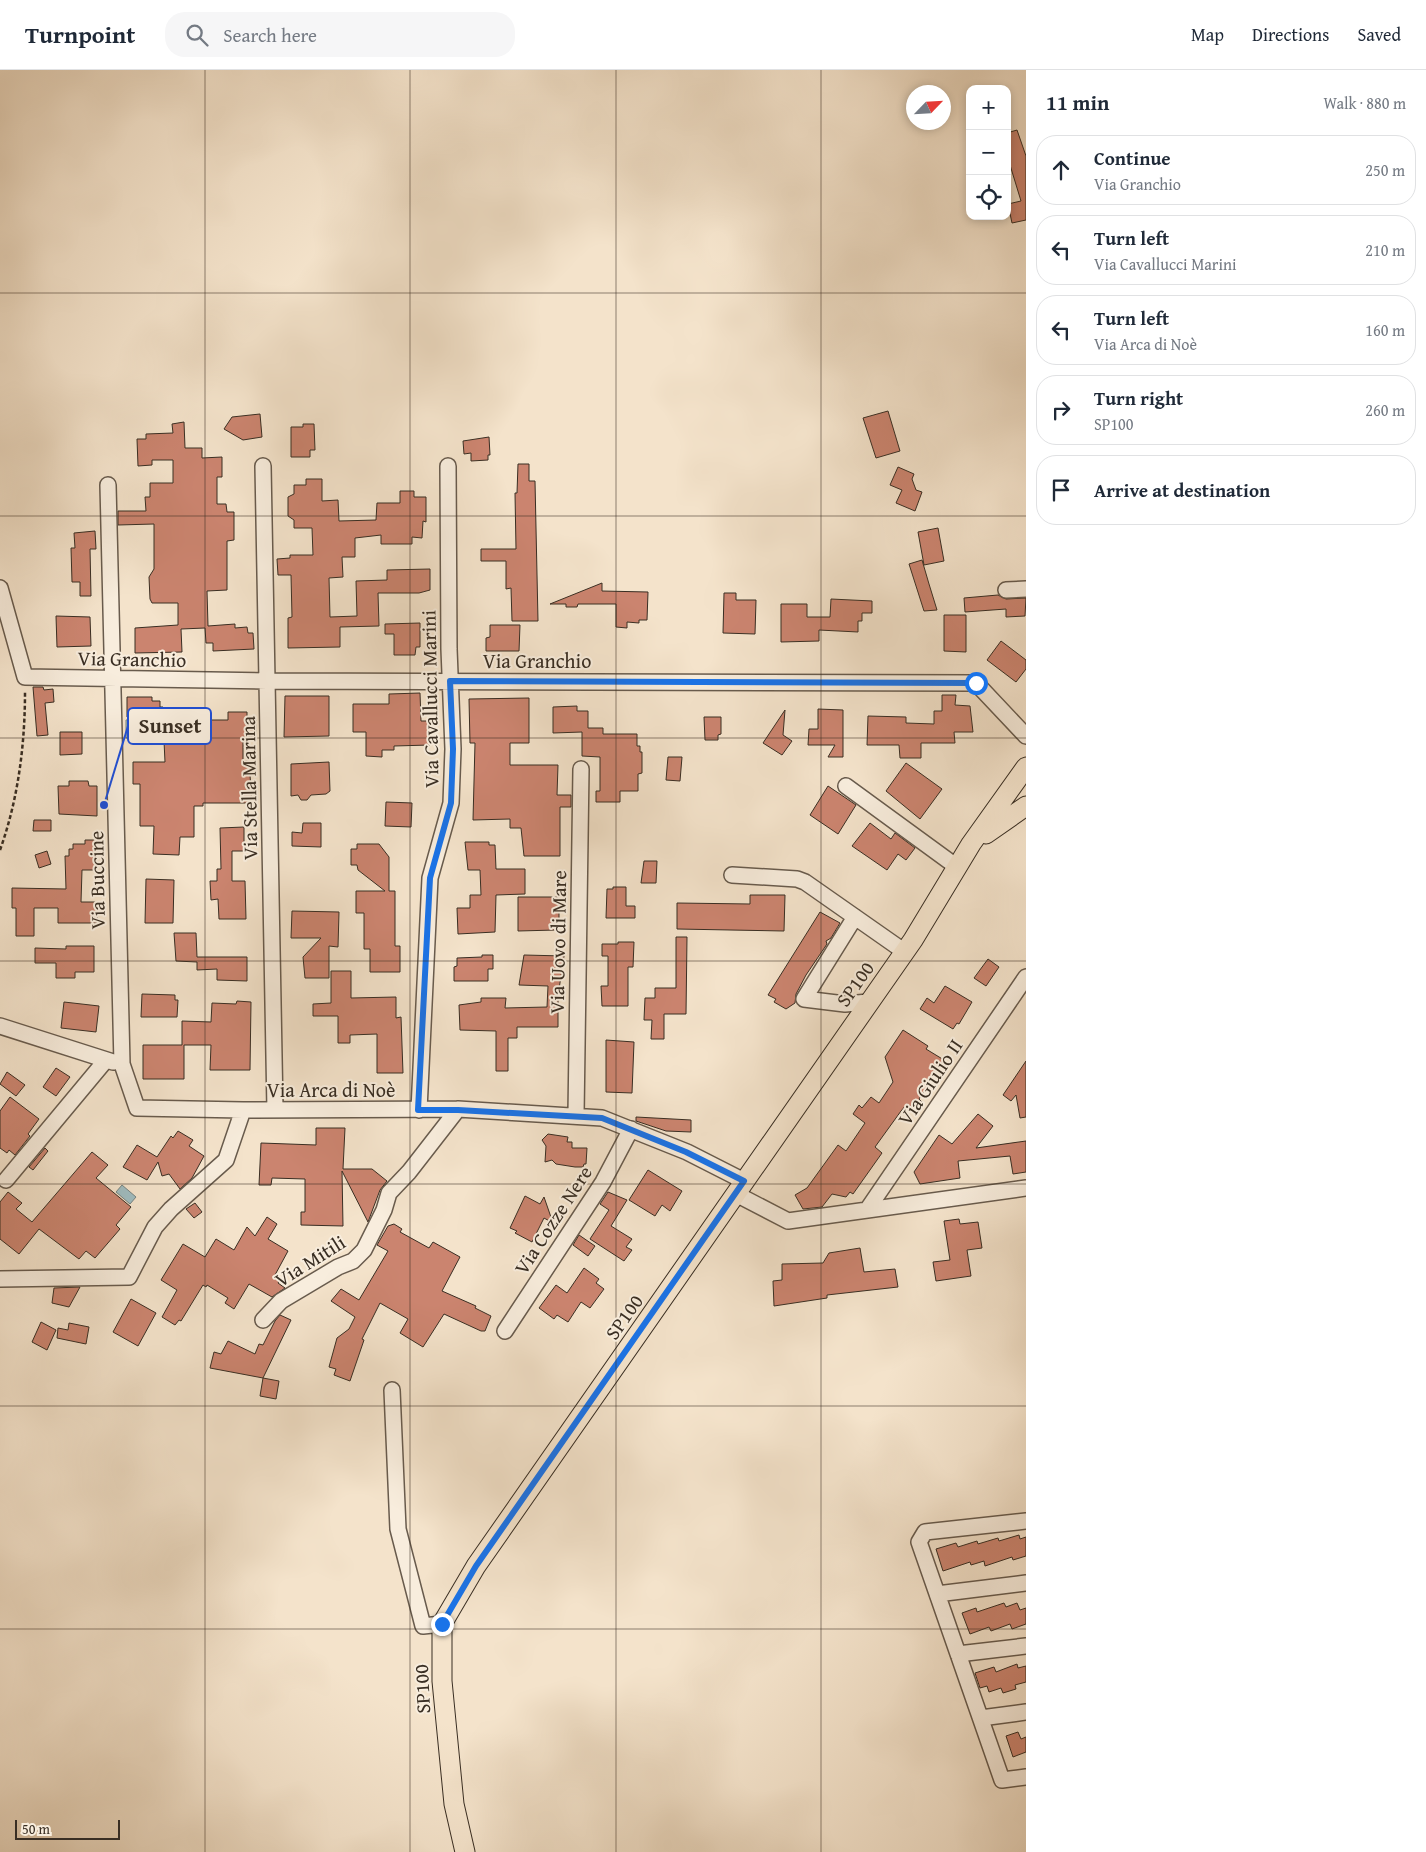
<!DOCTYPE html>
<meta charset="utf-8">
<style>
body{margin:0;font-family:"Gentium Book Plus",serif;background:#f6f6f7;color:#1f2937}
.controls{position:absolute;right:15px;top:15px;display:grid;overflow:hidden;border-radius:10px;box-shadow:0 2px 8px #0003}
.controls button{width:45px;height:45px;display:grid;place-items:center;padding:0;border:0;border-bottom:1px solid #e0e1e3;background:#fff;color:#1f2937;font:25px sans-serif}
.compass{position:absolute;left:906px;top:15px;width:45px;height:45px;border-radius:50%;background:#fff;box-shadow:0 2px 8px #0003;rotate:65deg}
.scale{position:absolute;left:15px;bottom:12px;width:105px;box-sizing:border-box;padding-left:5px;border:2px solid #392e23;border-top:0;font-size:14px;line-height:18px;white-space:nowrap;color:#392e23;-webkit-text-stroke:4px #f8eddd;paint-order:stroke}
.stop{position:absolute;width:15px;height:15px;margin:-11px;border:4px solid #1a73e8;border-radius:50%;background:#fff}
.stop.end{background:#1a73e8;border-color:#fff;box-shadow:0 1px 5px #0008}
.list{margin:0;padding:0;list-style:none}
h2{display:flex;justify-content:space-between;align-items:center;height:65px;margin:0;padding:0 20px;font-size:21px}
h2 small{font-size:16px;font-weight:400;color:#747a83}
.list li{display:grid;grid-template-columns:32px 1fr auto;gap:15px;align-items:center;box-sizing:border-box;height:70px;margin:0 10px 10px;padding:0 10px;border:1px solid #e0e1e3;border-radius:20px}
.list b{display:block;font-size:19px;white-space:nowrap}
.list p{margin:0;font-size:16px;white-space:nowrap;color:#747a83}
.list em{font-size:16px;font-style:normal;color:#747a83}
.icon{flex:none;width:28px;height:28px;fill:none;stroke:currentColor;stroke-width:2;stroke-linecap:round;stroke-linejoin:round}
.map{position:relative;flex:none;width:1026px;height:1782px;overflow:hidden}
header{display:flex;align-items:center;gap:30px;box-sizing:border-box;height:70px;padding:0 25px;background:#fff;border-bottom:1px solid #e0e1e3}
header strong{font-size:24px}
nav{display:flex;gap:28px;margin-inline-start:auto;font-size:18px}
.search{width:350px;height:45px;background:#f6f6f7;display:flex;align-items:center;gap:12px;box-sizing:border-box;padding:0 18px;border-radius:20px;color:#747a83;font-size:19px}
main{display:flex}
aside{flex:1;background:#fff}
.map>svg:first-child{display:block}
</style>
<header>
<strong>Turnpoint</strong>
<div class="search"><svg class="icon" aria-label="search" viewBox="0 0 24 24"><circle cx="10" cy="10" r="6"/><path d="M15 15l6 6"/></svg>Search here</div>
<nav><a>Map</a><a>Directions</a><a>Saved</a></nav>
</header>
<main>
<div class="map">
<svg width="1026" height="1782" viewBox="0 0 1026 1782">
<rect width="100%" height="100%" fill="#f4e3cb"/>
<filter id="stains"><feTurbulence type="fractalNoise" baseFrequency=".004" numOctaves="4"/><feColorMatrix values="0 0 0 0 .2 0 0 0 0 .09 0 0 0 0 .02 0 0 0 .5 -.17"/></filter>
<radialGradient id="worn" r=".72"><stop offset=".6" stop-color="#630" stop-opacity="0"/><stop offset="1" stop-color="#630" stop-opacity=".3"/></radialGradient>
<!-- water -->
<path fill="#9fbcc0" stroke="#768381" d="M135 649V668H126V650Z
M122 1115 136 1127 130 1134 116 1122Z"/>
<!-- building -->
<path fill="#cb846f" stroke="#392e23" d="M1017 60 1026 86V150L1012 153 1008 134 1021 131 1010 95 1007 96V63Z
M888 341 900 381 876 388 863 348Z
M260 344 262 367 243 370 224 359 232 347Z
M184 352 185 378H202V388L222 387V407H217V434H226L227 442H234V470L227 471V520L207 521 208 556 235 554V558L247 557 248 563H253L254 579 213 581V573H206L205 558 181 559 182 582 135 583V558L178 555V533H152L150 529 149 507 154 499V454L118 455V441H146L145 427H150V413H173V390H152V395L138 396 137 369H146V364L173 363 172 354Z
M303 354H314L315 380H310V387H291V357H303Z
M489 367 490 385H488V390L471 391V383L464 384 463 371Z
M518 394H529V411H535L538 551H512L511 518 506 519V491H481V479H516L515 423H517Z
M898 397 914 404 912 409 916 420 922 422 915 441 896 433 902 420 890 415Z
M306 409H322V431L338 430 339 451 376 450 377 433H400V421H414V427H426V452L423 451 422 468 412 467V474H381V465L355 468V487H342L343 507 329 508 330 547 357 546 356 511 387 510V500L430 499V520L419 523H378L379 556 340 557V577L288 578V548L292 547 291 505H278L277 489 290 488V485H313L312 458H294V450L288 446V427L294 424V415H306Z
M938 458 944 491 924 495 918 462Z
M95 461 96 479H90L91 526H80V512H72L71 478H75L74 463Z
M922 490 929 514 937 540 924 541 909 494Z
M602 513V521L648 522 647 550H639V553L627 552V558L616 557V534H578L577 537H566V534H550Z
M724 523H736V530H756L755 564 723 563Z
M998 525 1006 529 1026 528 1025 546 1006 547V539L965 542 964 528Z
M831 529 872 531V543H862V551H858V562L819 560V571L781 572V534H807V547H830Z
M944 545H966V582L944 581Z
M56 546 90 547 91 576 57 577Z
M420 553V577H416L415 585H394V564H385V554Z
M490 555H520L519 581H486V568L490 567Z
M1001 571 1026 590V599L1016 612 987 590Z
M33 617H43L44 620 53 619 54 632 45 633 48 665 37 666Z
M420 623 421 651H430V675L394 676V680H382V687L366 686V662H353V634H389V624Z
M942 625H956L955 635 970 636 973 662H954L955 673H921V688H900L899 675H867L868 646 906 647V653L934 654V641H942Z
M285 626H329V666L284 667Z
M127 627H152V631H160V637H163L162 665 139 663V646L127 647Z
M529 628V673H510V695H558L557 725H571V737H560V786H524L521 758H510V749L473 750 475 673H470L469 629Z
M577 636V641H588V658H603V664H637V676H640V682H642V703L638 704V721H620V732H596V721H600V687L582 686V662L553 663V637Z
M818 639 843 640V687H828L835 675H808L809 659H818Z
M785 640 783 665 792 671 782 685 763 673Z
M228 642H247V650H256V667H243V691H249L252 733H203V736H194V767H180L179 785 153 784 154 756H140V714H133V692H165L164 671H187V650H228Z
M704 647H721V664L718 665V670H705Z
M60 662H82V684L60 685Z
M668 687H682L680 711 666 710Z
M329 692 330 721 326 724 311 725 307 730H301L298 725 291 726V694Z
M906 693 942 719 920 749 886 721Z
M69 711H88L89 716H97V746L59 744 58 716H69Z
M828 716 856 735 838 764 810 745Z
M386 732 412 733 411 757 385 756Z
M34 750H51V761H33Z
M303 753H321V777L292 776V762L302 763Z
M870 753 891 769 895 763 915 778 906 790 898 784 887 800 852 776Z
M244 757V781H232V811H245L246 849H219L218 829 211 830 210 811H217V799H221L220 758Z
M85 770H96V800H82L81 832H98L97 853H58V838H34V866H16V838H12V818L66 819 65 786H69V779H73V774H85Z
M465 772H489V775H495L496 799H525V824L496 825 495 862 458 864 457 838H470V825H481L480 800H468Z
M357 774H379L389 787V821H395V876H400V902H370V879H364V843H356V821H385L358 800 357 795H351V779H357Z
M47 781 51 794 39 798 35 785Z
M644 791H657L656 813H641Z
M146 809 174 810 173 853H145Z
M613 817H626V836H635V848H606L607 819H613Z
M750 825H785L784 861 677 859V833L750 834Z
M518 827H559V851H556V860L518 861Z
M292 841 339 842 338 877 329 876V908H305L303 887 321 868H291Z
M820 842 840 853 831 868 826 871 827 874 806 905 796 924 795 933 786 939 774 932 776 929 768 925Z
M174 863H196L197 887H247V911L217 910V899L197 900V892L176 891Z
M676 867H687L686 944H664V969H651L652 950H644L645 928H655V918H676Z
M618 872H634L633 897H628V936H602L601 916H608V886H602V874H618Z
M66 876H94V902H75V908H56V893H35V878L66 879Z
M482 885H493V899H488V911H454V897L457 896V888L482 887Z
M524 885 564 886 558 926V957H517V968H508V1001H496V961L460 960 459 935 481 932V928H506L505 938 547 937 548 916 519 915Z
M988 889 999 897 986 916 974 908Z
M331 901H351V928L396 927V948L401 947 403 1003H377V964L350 965V973H338V946H313V934L331 933Z
M945 916 972 932 959 954 957 953 953 959 920 939 927 928 934 933Z
M142 924 175 925V930H178L177 947H141Z
M237 931 251 932 250 1000H210L211 975H184V1009H143V975H182V951L211 952 212 933 236 934Z
M64 932 99 936 96 962 61 958Z
M903 960 928 976 926 979 944 990 919 1029 922 1032 916 1040 907 1034 901 1041 875 1077 882 1083 853 1124 850 1122 846 1127 832 1124 822 1137 803 1139 795 1125 807 1118 838 1075 846 1081 865 1053 853 1044 859 1035 862 1038 871 1027 879 1033 893 1012 885 987Z
M606 970 634 972 632 1023 606 1022Z
M1026 991V1047L1020 1048 1016 1025 1011 1031 1003 1025Z
M56 998 70 1007 56 1026 43 1017Z
M7 1002 25 1015 16 1026 0 1014Z
M10 1027 39 1049 28 1064 30 1066 15 1085 9 1080 7 1083 0 1078V1041Z
M978 1044 993 1056 976 1078 1026 1071V1102L1013 1104 1010 1086 958 1091 960 1108 920 1114 914 1102 939 1065 952 1074Z
M636 1047 691 1050V1062L666 1061 636 1051Z
M316 1058H345L343 1099H372L387 1111 380 1120 368 1152 342 1101 343 1156 301 1155V1142H305V1109L272 1108 271 1115H259L261 1073 316 1075Z
M178 1061 193 1070 189 1076 204 1086 192 1108 180 1119 169 1104 162 1106 158 1092 147 1110 123 1097 137 1075 157 1087 171 1066 173 1068Z
M548 1064 568 1067 567 1072H572V1078H587L586 1094H584L583 1097H575L556 1094 552 1090 545 1092 546 1076 542 1070Z
M45 1078 48 1081 33 1100 29 1097Z
M92 1082 108 1095 96 1108 131 1137 116 1155 120 1159 95 1188 86 1181 79 1189 39 1159 19 1184 0 1169V1132L8 1122 22 1133 16 1139 32 1152Z
M648 1100 682 1121 670 1141 662 1135 655 1146 629 1130Z
M608 1122 627 1130 611 1156 632 1169 626 1177 632 1180 624 1191 590 1169 609 1140 600 1134Z
M525 1126 540 1134 544 1127 553 1153 544 1148 532 1172 515 1163 517 1161 510 1158Z
M195 1133 202 1142 194 1148 186 1139Z
M267 1147 277 1154 268 1169 288 1181 275 1205 281 1208 278 1213 285 1218 272 1227 249 1214 234 1239 225 1233 228 1228 207 1215 206 1217 203 1215 181 1251 179 1250 175 1255 162 1247 177 1220 161 1210 183 1174 205 1187 216 1169 234 1180 247 1157 255 1166Z
M959 1149 960 1154 978 1152 982 1178 967 1180 971 1206 936 1211 933 1192 950 1190 944 1151Z
M394 1154 402 1159 400 1162 429 1178 433 1172 460 1187 442 1221 476 1236 475 1238 491 1246 485 1261H481L444 1244 423 1277 400 1263 408 1249 380 1233 362 1269 364 1270 350 1311 334 1305 336 1299 329 1297 337 1268 349 1259 355 1247 331 1231 341 1219 359 1230 388 1181 377 1175 388 1156Z
M579 1165 595 1176 588 1186 573 1175Z
M860 1178 864 1202 895 1199 898 1217 827 1225V1228L774 1236 773 1211 782 1210V1194L823 1193 829 1183Z
M584 1198 599 1209 596 1213 604 1219 590 1238 581 1232 568 1252 557 1245 554 1249 539 1238 556 1215 567 1223Z
M80 1217 69 1237 52 1233 54 1218Z
M131 1229 156 1243 138 1276 113 1262Z
M280 1245 291 1250 263 1308 210 1298 214 1282 221 1284 228 1271 255 1284 259 1274 263 1275 275 1251Z
M41 1252 56 1260 47 1280 32 1272Z
M69 1253 89 1257 86 1274 57 1268 58 1258 68 1260Z
M263 1308 279 1311 276 1329 260 1326Z
M1019 1465 1020 1469 1026 1467V1486L1013 1490 1012 1487 985 1496 984 1491 971 1495 970 1492 943 1501 936 1479 956 1473 958 1477 977 1471 978 1474 998 1468 999 1471Z
M1004 1533 1006 1537 1017 1533 1020 1540 1026 1538V1554L1012 1559 1010 1554 991 1561 989 1557 970 1564 962 1543 976 1538 977 1542Z
M1017 1594 1018 1598 1026 1596V1612L1015 1615 1016 1619 1003 1623 1001 1618 989 1622 987 1616 980 1618 975 1603 994 1597 996 1602Z
M1018 1662 1021 1669 1026 1667V1682L1013 1687 1006 1666Z"/>
<g fill="none" stroke-linecap="round" stroke-linejoin="round">
<defs>
<path id="minor" d="M263 396 275 1040
M108 415 122 994 137 1038 243 1040 458 1039 602 1048 687 1082 744 1111
M0 518 25 607 267 611 976 613 1026 666
M1006 520 1026 519
M846 716 957 797
M732 805 797 809 805 812 905 882
M855 847 804 929 845 934 869 932
M0 956 113 992
M419 1040 430 808 451 733 453 679 449 579 448 396
M576 1045 581 699
M6 1110 106 990
M736 1124 788 1151 1026 1118
M867 1140 1026 907
M0 1209 129 1207 155 1157 171 1139 226 1090 243 1040
M263 1250 281 1231 338 1197 353 1191 364 1180 384 1140 389 1123 409 1102 458 1039
M505 1261 603 1112 631 1059
M392 1320 398 1459 423 1556 442 1554
M1026 1451 925 1462 919 1472 1002 1710 1026 1707
M937 1524 1026 1513
M958 1584 1026 1576
M981 1648 1026 1642"/>
<path id="major" d="M986 764 1026 736
M465 1782 454 1734 442 1611V1554L476 1496 913 870 971 774 1026 697"/>
</defs>
<!-- minor casing -->
<use href="#minor" stroke="#685b4d" stroke-width="18"/>
<!-- major casing -->
<use href="#major" stroke="#392e23" stroke-width="21"/>
<!-- path -->
<path stroke="#392e23" stroke-width="2.5" stroke-dasharray="4 2.5" stroke-linecap="butt" d="M0 780C18 730 25 675 25 622"/>
<!-- minor -->
<use href="#minor" stroke="#f8eddd" stroke-width="15"/>
<!-- major -->
<use href="#major" stroke="#f4e3cb" stroke-width="19"/>
</g>
<g fill="none" stroke-linecap="round" stroke-linejoin="round">
<!-- route -->
<path stroke="#1a73e8" stroke-width="6" d="M442 1554 476 1496 744 1111 686 1082 602 1048 458 1040H418L430 808 451 733 453 679 450 611 976 613"/>
</g>
<!-- grid -->
<path fill="none" stroke="#392e23" stroke-width="1" stroke-opacity="0.55" d="M205 0V1782M410 0V1782M616 0V1782M821 0V1782M0 223H1026M0 446H1026M0 668H1026M0 891H1026M0 1114H1026M0 1336H1026M0 1559H1026"/>
<g text-anchor="middle" stroke-width="4" stroke-linejoin="round" paint-order="stroke">
<!-- street labels -->
<g font-size="20" fill="#392e23" stroke="#f8eddd">
<text transform="translate(132 589) rotate(1)" y="7">Via Granchio</text>
<text x="537" y="598">Via Granchio</text>
<text transform="translate(430 629) rotate(-91)" y="7">Via Cavallucci Marini</text>
<text transform="translate(249 718) rotate(-91)" y="7">Via Stella Marina</text>
<text transform="translate(97 810) rotate(-91)" y="7">Via Buccine</text>
<text transform="translate(558 872) rotate(-89)" y="7">Via Uovo di Mare</text>
<text transform="translate(855 914) rotate(-55)" y="7">SP100</text>
<text transform="translate(930 1012) rotate(-56)" y="7">Via Giulio II</text>
<text x="331" y="1027">Via Arca di Noè</text>
<text transform="translate(553 1150) rotate(-57)" y="7">Via Cozze Nere</text>
<text transform="translate(310 1191) rotate(-32)" y="7">Via Mitili</text>
<text transform="translate(624 1247) rotate(-55)" y="7">SP100</text>
<text transform="translate(422 1619) rotate(-93)" y="7">SP100</text>
</g>
</g>
<!-- callouts -->
<path fill="none" stroke="#1d4ed8" stroke-width="2" d="M104 735L128 656"/>
<circle fill="#1d4ed8" stroke="#f8eddd" stroke-width="2" cx="104" cy="735" r="5"/>
<rect fill="#f8eddd" stroke="#1d4ed8" stroke-width="2" x="128" y="638" width="83" height="36" rx="5"/>
<g font-size="21" text-anchor="middle" font-weight="bold" fill="#392e23">
<text x="170" y="663">Sunset</text>
</g>
<rect width="100%" height="100%" filter="url(#stains)"/>
<rect width="100%" height="100%" fill="url(#worn)"/>
</svg>
<div class="controls">
<button>+</button>
<button>−</button>
<button><svg class="icon" aria-label="locate" viewBox="0 0 24 24"><circle cx="12" cy="12" r="6"/><path d="M12 2v4M12 18v4M2 12h4M18 12h4"/></svg></button>
</div>
<svg class="compass" viewBox="-18 -18 36 36"><path d="M0-13l5 13h-10z" fill="#e53935"/><path d="M0 13l5-13h-10z" fill="#747a83"/></svg>
<div class="scale">50 m</div>
<div class="stop" style="left:976px;top:613px"></div>
<div class="stop end" style="left:442px;top:1554px"></div>
</div>
<aside>
<h2>11 min<small>Walk · 880 m</small></h2>
<ul class="list">
<li><svg class="icon" aria-label="ahead" viewBox="0 0 24 24"><path d="M12 20V5M6 11l6-6 6 6"/></svg><div><b>Continue</b><p>Via Granchio</p></div><em>250 m</em></li>
<li><svg class="icon" aria-label="left" viewBox="0 0 24 24"><path d="M17 20v-9H6M10 6l-5 5 5 5"/></svg><div><b>Turn left</b><p>Via Cavallucci Marini</p></div><em>210 m</em></li>
<li><svg class="icon" aria-label="left" viewBox="0 0 24 24"><path d="M17 20v-9H6M10 6l-5 5 5 5"/></svg><div><b>Turn left</b><p>Via Arca di Noè</p></div><em>160 m</em></li>
<li><svg class="icon" aria-label="right" viewBox="0 0 24 24"><path d="M7 20v-9h11M14 6l5 5-5 5"/></svg><div><b>Turn right</b><p>SP100</p></div><em>260 m</em></li>
<li><svg class="icon" aria-label="arrive" viewBox="0 0 24 24"><path d="M6 21V4h12l-3 4 3 4H6"/></svg><div><b>Arrive at destination</b></div></li>
</ul>
</aside>
</main>
